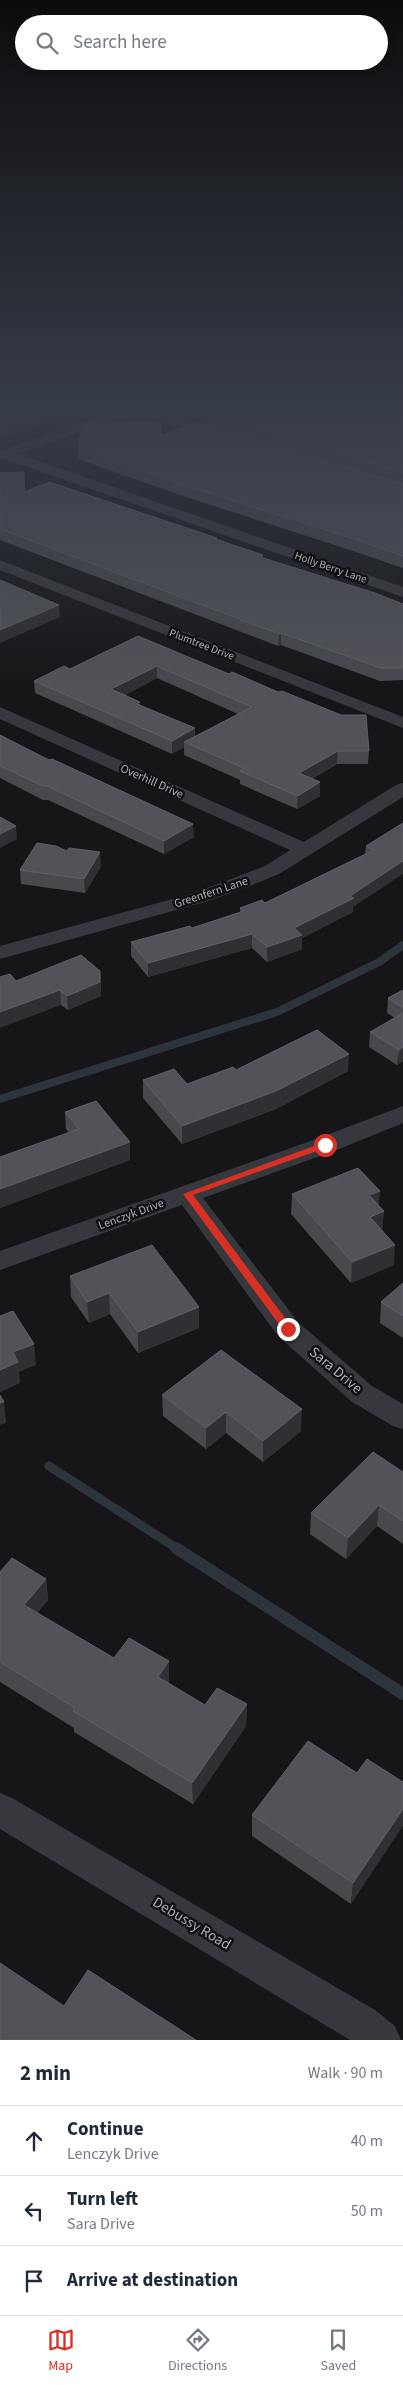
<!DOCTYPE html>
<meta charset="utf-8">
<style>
body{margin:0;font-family:"Source Sans 3",sans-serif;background:#f6f6f7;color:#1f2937}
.stop{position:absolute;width:15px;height:15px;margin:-11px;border:4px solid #d93025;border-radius:50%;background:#fff}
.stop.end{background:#d93025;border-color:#fff;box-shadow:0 1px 5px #0008}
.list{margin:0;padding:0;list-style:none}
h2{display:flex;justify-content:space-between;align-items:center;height:65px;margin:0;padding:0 20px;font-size:21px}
h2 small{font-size:16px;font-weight:400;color:#747a83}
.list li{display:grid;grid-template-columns:32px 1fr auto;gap:15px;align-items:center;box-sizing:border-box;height:70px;padding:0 20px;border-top:1px solid #e0e1e3}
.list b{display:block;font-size:19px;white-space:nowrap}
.list p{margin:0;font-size:16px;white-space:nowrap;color:#747a83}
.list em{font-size:16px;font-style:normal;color:#747a83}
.icon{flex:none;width:28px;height:28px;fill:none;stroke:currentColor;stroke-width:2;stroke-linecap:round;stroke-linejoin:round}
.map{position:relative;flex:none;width:403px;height:2040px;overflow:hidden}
.search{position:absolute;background:#fff;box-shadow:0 2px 8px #0003;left:15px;right:15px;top:15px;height:55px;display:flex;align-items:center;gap:12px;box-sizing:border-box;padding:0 18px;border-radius:28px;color:#747a83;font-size:19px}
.sheet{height:275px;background:#fff}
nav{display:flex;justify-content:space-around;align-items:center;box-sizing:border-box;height:70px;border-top:1px solid #e0e1e3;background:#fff;font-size:14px;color:#747a83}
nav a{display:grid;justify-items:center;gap:2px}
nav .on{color:#d93025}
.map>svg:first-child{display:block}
</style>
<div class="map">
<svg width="403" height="2040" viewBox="0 0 403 2040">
<rect width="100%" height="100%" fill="#161618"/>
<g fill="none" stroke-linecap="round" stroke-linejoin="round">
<!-- stream-far2 -->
<path stroke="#2c353c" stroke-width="8" d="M0 1099 277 1012 379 962 403 945"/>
<!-- stream-far1 -->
<path stroke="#2c353c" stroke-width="9" d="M49 1466 178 1549"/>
<!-- stream -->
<path stroke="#2c353c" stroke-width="12" d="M176 1548 403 1694"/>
<!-- minor -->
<path fill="#37383d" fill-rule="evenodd" d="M139 402H153L152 406 147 408 223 430 224 433 218 437 135 412 18 454 403 587V597L5 459 0 460V451Z
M0 560 403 717V728L0 570Z
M0 707 304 842 396 785 403 783V797L279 874 245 888 205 902 0 959V946L191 894 265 866 290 850 0 719Z
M403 1106V1123L334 1151 203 1198 298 1322 372 1386 403 1404V1429L393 1426 352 1402 278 1336 182 1205 0 1270V1251L316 1139Z
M0 1793 12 1798 375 2010 395 2026 401 2040H350L0 1829Z"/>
</g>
<!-- wall -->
<path fill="#47494d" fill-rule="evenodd" d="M208 402 403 405V484L208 425Z
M162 433 161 435 403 484V568L350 550 180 495 78 459V448Z
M24 472 25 492 217 539 263 555V558L403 604V680L380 681 281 645 278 646 0 540V473Z
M138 636 229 674 341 715 369 751 368 764H337L312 779 320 782V796L297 809 240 784V780L184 755V747L172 754 35 693 34 681 70 669ZM157 678 238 714 195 737 140 705 125 695Z
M0 735 194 837 164 854 48 800H43L0 778Z
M403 823 353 907V912L302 938V949L267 962 252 948 148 977 131 956V942L192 928 240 912V908L265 903 365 854 366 846Z
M67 851 101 866 85 893 21 884 20 870Z
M100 971 101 996 68 1010 61 1005 16 981Z
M403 990V1061L397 1065 369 1047 370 1032 395 1018 387 1013 388 998Z
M236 1070 348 1071 276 1109 182 1144 143 1098V1080L187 1084Z
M65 1112 130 1160 0 1208V1157L69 1133 66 1129Z
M292 1194 378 1206 384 1211 382 1230 394 1265 351 1283 291 1214Z
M70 1276 199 1307V1328L138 1353 110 1314 89 1323 71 1297Z
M403 1283V1338L380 1323 381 1302Z
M162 1395 301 1431 263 1462 226 1433 206 1449 163 1416Z
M403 1472V1544L377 1526 346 1559 310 1534 311 1513Z
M0 1572 46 1579 48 1600 37 1613 114 1658 169 1683 205 1705 247 1704 246 1726 193 1804 74 1732V1728L0 1682Z
M367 1759 351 1904 252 1836V1815L357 1773Z"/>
<!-- shaded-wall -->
<path fill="#2f3033" d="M70 402H99L0 437V427Z
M59 605 60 617 0 643V630Z
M281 633V645L278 646 279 634Z
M157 666V678L112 702 111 689Z
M195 728V741L184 742V747L172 754V741Z
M338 751 337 764 298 787 299 773Z
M320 782V796L297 809 298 796Z
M193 824 194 837 164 854V841Z
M16 826 17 839 0 848V834Z
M100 852 101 866 85 893 84 879Z
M403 861V874L353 907V912L302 938V949L267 962V947L294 928 350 896Z
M252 934V948L148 977V963Z
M100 971 101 996 68 1010 67 996Z
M60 990 61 1005 0 1028V1012Z
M403 1047V1061L397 1065 399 1050Z
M349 1054 348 1071 276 1109 182 1144V1126Z
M130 1142V1160L0 1208V1189Z
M380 1191 378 1212 369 1195Z
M384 1211 382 1232 370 1217Z
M395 1245 394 1265 351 1283 352 1262Z
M109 1293 110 1314 89 1323 87 1302Z
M199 1307V1328L138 1353V1332Z
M34 1344 36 1365 19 1372 20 1383 0 1392V1370L13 1352Z
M4 1402 6 1423 0 1425V1403Z
M302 1409 301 1431 263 1462V1441Z
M226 1412V1433L206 1449V1428Z
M379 1505 377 1526 346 1559 348 1538Z
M46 1579 48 1600 26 1626 24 1605Z
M169 1661V1683L158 1698V1677Z
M247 1704 246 1726 193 1804 192 1783Z
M403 1809V1826L351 1904 353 1883Z"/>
<!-- building -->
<path fill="#525359" stroke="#5f6168" d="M0 402H70L0 427Z
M208 402H394L403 405V473L208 414Z
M83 422H161L160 436 196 422 403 484V556L351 538 180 484 78 448Z
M24 472V492L49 482 217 538 215 539 263 555 260 557 375 593 403 604V668H381L281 633 279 634 0 529V473Z
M0 580 59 605 0 630Z
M138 636 229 674 232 672 278 692 282 691 341 715H366L369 751H338L299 773 320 782 298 796 240 771 244 768 184 742 252 707 157 666 111 689 140 702 137 704 195 728 172 741 34 681 64 666 70 669Z
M0 735 49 760 52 759 193 824 164 841 47 786H43L0 766Z
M0 817 16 826 0 834Z
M403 823V861L350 896 354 898 294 928 302 935 267 947 252 934 148 963 131 942 190 926 192 928 244 911 240 908 262 900 265 903 374 850 366 846Z
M37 843 56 846 67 851 69 848 100 852 84 879 20 870Z
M81 955 100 971V982L67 996 60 990 0 1012V977L10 974 16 981Z
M403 990V1008L388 998Z
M403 1013V1047L399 1050 370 1032Z
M317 1030 349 1054 276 1091 182 1126 143 1080 174 1069 187 1084 233 1067 236 1070Z
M96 1101 130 1142 0 1189V1157L79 1129 65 1112Z
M358 1168 380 1191 369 1195 384 1211 370 1217 395 1245 352 1262 292 1194Z
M152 1245 199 1307 138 1332 109 1293 87 1302 70 1276Z
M403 1283V1316L381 1302Z
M13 1311 34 1344 13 1352 18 1362 0 1370V1316Z
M221 1350 302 1409 263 1441 226 1412 206 1428 162 1395Z
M0 1395 4 1402 0 1403Z
M373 1452 403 1472V1521L379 1505 348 1538 311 1513Z
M12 1558 46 1579 24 1605 114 1658 129 1638 169 1661 158 1677 205 1705 217 1688 247 1704 192 1783 73 1711 75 1708 0 1662V1572Z
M308 1741 357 1773 367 1759 403 1782V1809L353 1883 252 1815Z
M0 1963 64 2006 88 1970 196 2040H0Z"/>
<!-- sky -->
<linearGradient id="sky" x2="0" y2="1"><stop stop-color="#0c0c0d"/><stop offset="0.59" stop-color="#363c48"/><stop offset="1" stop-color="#363c48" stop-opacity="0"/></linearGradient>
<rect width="403" height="687" fill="url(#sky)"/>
<!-- route -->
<path fill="#d93025" d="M325 1142 330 1145 328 1147 193 1195 291 1326V1331H284L183 1194Z"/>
<g text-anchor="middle" stroke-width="5" stroke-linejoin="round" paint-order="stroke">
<!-- far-street labels -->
<g font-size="11" fill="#a8adb8" stroke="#111113">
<text transform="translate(331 567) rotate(19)" y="4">Holly Berry Lane</text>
<text transform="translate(202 644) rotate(21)" y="4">Plumtree Drive</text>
</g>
<!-- street labels -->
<g font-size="12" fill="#a8adb8" stroke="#111113">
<text transform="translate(152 781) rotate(24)" y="4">Overhill Drive</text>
<text transform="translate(211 892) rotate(-18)" y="4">Greenfern Lane</text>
<text transform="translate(131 1214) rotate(-20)" y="4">Lenczyk Drive</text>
</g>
<!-- near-street labels -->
<g font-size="15" fill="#a8adb8" stroke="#111113">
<text transform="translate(336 1370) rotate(40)" y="5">Sara Drive</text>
<text transform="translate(192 1923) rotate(31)" y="5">Debussy Road</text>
</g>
</g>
</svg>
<div class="stop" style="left:325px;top:1145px"></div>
<div class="stop end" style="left:288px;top:1329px"></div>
<div class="search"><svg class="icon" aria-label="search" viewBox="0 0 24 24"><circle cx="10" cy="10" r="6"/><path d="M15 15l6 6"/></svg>Search here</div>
</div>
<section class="sheet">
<h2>2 min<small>Walk · 90 m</small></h2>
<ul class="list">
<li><svg class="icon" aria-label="ahead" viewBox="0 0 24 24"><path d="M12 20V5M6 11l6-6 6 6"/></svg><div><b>Continue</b><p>Lenczyk Drive</p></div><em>40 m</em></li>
<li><svg class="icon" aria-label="left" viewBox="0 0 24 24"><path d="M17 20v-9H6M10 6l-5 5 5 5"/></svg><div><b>Turn left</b><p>Sara Drive</p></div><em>50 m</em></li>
<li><svg class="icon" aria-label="arrive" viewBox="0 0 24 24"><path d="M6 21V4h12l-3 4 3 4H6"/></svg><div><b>Arrive at destination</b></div></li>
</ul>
</section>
<nav>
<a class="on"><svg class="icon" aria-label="map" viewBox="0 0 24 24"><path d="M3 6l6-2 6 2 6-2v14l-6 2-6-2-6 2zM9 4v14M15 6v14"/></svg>Map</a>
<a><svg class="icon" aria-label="directions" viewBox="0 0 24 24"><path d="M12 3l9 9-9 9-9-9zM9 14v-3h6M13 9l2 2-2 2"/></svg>Directions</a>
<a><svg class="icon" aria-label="saved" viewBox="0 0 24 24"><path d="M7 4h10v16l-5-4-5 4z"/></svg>Saved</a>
</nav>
